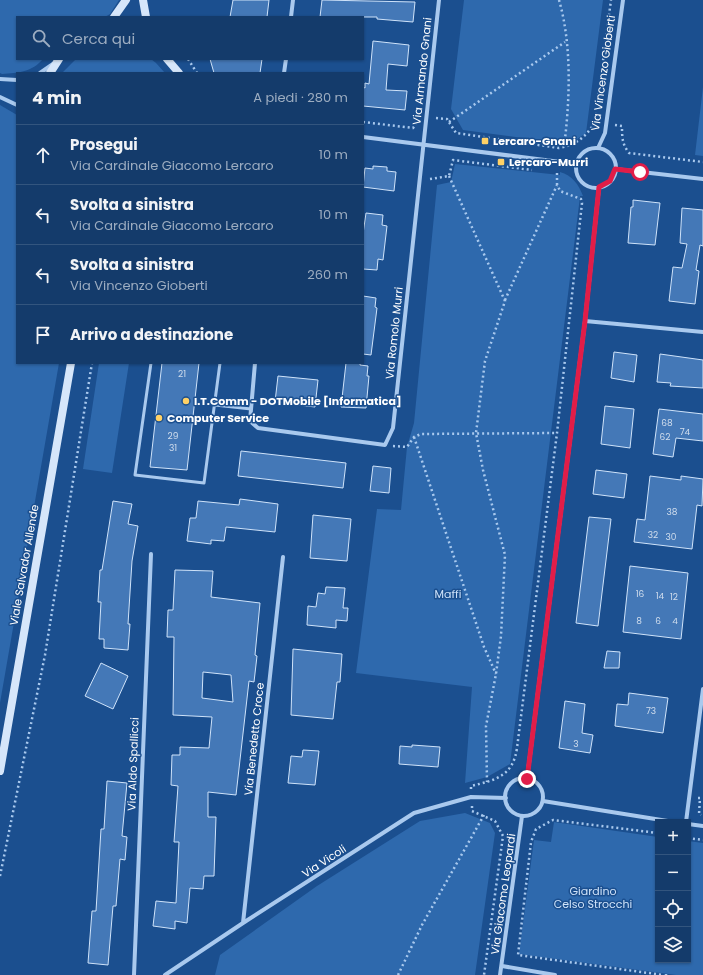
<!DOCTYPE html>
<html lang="it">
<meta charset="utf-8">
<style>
body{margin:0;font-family:Poppins,sans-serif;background:#1d4271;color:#f1f3f6}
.controls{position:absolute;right:12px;bottom:12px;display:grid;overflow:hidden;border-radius:0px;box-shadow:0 1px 3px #0004}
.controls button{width:36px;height:36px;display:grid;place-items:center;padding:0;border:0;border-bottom:1px solid #33557e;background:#143b6b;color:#f1f3f6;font:20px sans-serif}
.stop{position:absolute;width:12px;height:12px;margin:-9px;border:3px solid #e11d48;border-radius:50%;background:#fff}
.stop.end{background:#e11d48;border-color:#fff;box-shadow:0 1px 4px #0008}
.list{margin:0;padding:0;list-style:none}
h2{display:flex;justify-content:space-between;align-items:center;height:52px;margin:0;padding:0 16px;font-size:17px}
h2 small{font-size:13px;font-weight:400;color:#9dadc1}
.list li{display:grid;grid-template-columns:26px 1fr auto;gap:12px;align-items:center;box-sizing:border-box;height:60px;padding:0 16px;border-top:1px solid #33557e}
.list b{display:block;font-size:15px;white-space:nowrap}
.list p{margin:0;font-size:13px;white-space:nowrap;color:#9dadc1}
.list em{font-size:13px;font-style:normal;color:#9dadc1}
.icon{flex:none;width:22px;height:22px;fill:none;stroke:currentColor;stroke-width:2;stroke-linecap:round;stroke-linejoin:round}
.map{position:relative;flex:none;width:703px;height:975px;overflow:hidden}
.search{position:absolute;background:#143b6b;box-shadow:0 1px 3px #0004;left:16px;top:16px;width:348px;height:44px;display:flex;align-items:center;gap:10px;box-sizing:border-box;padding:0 14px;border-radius:0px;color:#9dadc1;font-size:15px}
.panel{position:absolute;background:#143b6b;box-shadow:0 1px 3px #0004;left:16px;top:72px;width:348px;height:292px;border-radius:0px}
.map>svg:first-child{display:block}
</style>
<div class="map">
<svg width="703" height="975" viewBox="0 0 703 975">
<rect width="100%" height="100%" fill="#1b4f8f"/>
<!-- green -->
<path fill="#2e69ad" d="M0 0H119L110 14 105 17H17V59H43C32 72 18 73 2 74L0 73Z
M464 0H603L586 133 570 144 463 130 451 109Z
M76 59H151L156 63 165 73H62Z
M703 87V156L695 155Z
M0 105 17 115V363H59L0 703Z
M455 164 560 175V172C572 175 579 185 583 196H580L579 205 510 764 487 777 465 783 472 687 356 673 377 509 401 510 407 447 414 423 437 185 451 182Z
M99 363H129L112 473 83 469Z
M465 813 490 823 495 833 475 975H215L220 955 317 886 420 821Z
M554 822 658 837V960H688V841L703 843V975H676L519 954 534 840 551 842Z"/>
<!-- building -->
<path fill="#4478b7" stroke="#cfe3fa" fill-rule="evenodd" d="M233 0H269L267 17H230Z
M322 0 415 2 413 22 377 19V17H320Z
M373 41 409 45 407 66 388 64 386 90 407 91 405 110 363 106V87L365 88V83L369 84Z
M210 59H262L260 73H214Z
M373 166 387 167V171L396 172 394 191 363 187 365 168 373 169Z
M633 200 660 203 655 245 628 243 631 207H633Z
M682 208 703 210V246L700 245 696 270 699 271 695 304 669 301 673 267 682 268 687 244 680 243Z
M366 213 383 215 382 225 387 226 383 260 378 259 377 270 363 269V234Z
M363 296 376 298 375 307 377 308 371 355 363 354Z
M614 352 637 355 634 382 611 378Z
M660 354 703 360V388L670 386 671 383 657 382Z
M162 363H199L187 470 150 467Z
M346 363H360V365L368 366 367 376H369L366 408 341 407Z
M278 376 318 380 315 407 275 402Z
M605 406 634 409 630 448 601 444Z
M659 409 703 414V441L676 438 673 457 653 454Z
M241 451 346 463 343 488 238 476Z
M373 466 391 468 389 493 370 491Z
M596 470 627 474 624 498 593 494Z
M650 476 681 480V476L703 479 702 506 697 505 692 549 634 542 637 519 645 520Z
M240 499 278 504 275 532 226 527 224 541 211 540V544L187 541 190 518H196L198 501 239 505Z
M113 501 132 504 128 524 138 526 132 561 128 624H130L128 650 104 648V639H99L101 602H98L100 570H102Z
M313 515 351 519 347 561 310 558Z
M589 517 611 519 598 626 576 623Z
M630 566 688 573 681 639 623 632Z
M175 570 213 571 211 597 260 603 255 655 257 656 254 682 249 681 236 795 208 792V817H216L214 876H204L203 889 190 888 187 923 175 921V929L153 926 156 901 176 903 179 842H174L178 786 171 785 172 755H180V747L209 748 212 717 173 715 174 637H167L168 610H173ZM203 672 231 675 233 702 202 698Z
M326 587 345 588 343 608H348L347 621 336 620V628L307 625 308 606 316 607 318 593 325 594Z
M293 649 342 654 340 682H337L333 719 291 715Z
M607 651 620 652 619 668H604Z
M101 663 128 676 113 709 85 696Z
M629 693 668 698 663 733 615 726 617 704 628 705Z
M565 701 585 704 582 733 593 735 590 753 559 748Z
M412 745 440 747 438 767 399 764 400 746 412 747Z
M303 750 319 751 315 785 288 783 291 756 302 757Z
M107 781 127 783 122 836 127 837 125 860 120 859 116 906H113L108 965 88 963 92 911H96L101 829H104Z"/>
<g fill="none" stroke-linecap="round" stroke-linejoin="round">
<!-- path -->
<path stroke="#a9c9ee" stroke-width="2.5" stroke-dasharray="2 3" stroke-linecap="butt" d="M559 0C572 45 570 100 564 147
M188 59 197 73
M436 118 447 119 456 133 559 148C576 145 587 136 595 122L611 0
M363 122 413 128 416 124
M449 122 565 42
M615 125 622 126C622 137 622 144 629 153L703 162
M449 176 505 301 485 361 476 433 483 470 505 555 501 636 496 674 486 726 487 782
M430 179 449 176 453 160 532 170
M505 300 557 185
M414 437 484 647 496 674
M393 446 407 447 414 437 421 434 557 433
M471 789V786C496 780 513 776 517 748L557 433 582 203 581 199 560 191 557 184V170
M698 798H700L699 814 701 815
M472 806V811L495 821 503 836 484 975
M658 833 553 820 536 829 531 842 518 955 663 975
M688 838 703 840
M0 876 45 655 92 363
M398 975 422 925 484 815
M666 975V974"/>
<!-- service -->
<path stroke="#a9c9ee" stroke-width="3" d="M151 363 135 475 204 483 220 363
M215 405 251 409"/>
<!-- minor -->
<path stroke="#a9c9ee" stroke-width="4" d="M291 17 293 0
M40 73 53 64
M284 73 286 59
M0 79 17 80
M0 97 17 105
M363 137 576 164
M598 148 605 133 623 0
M576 168a20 20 0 1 1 40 0a20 20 0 1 1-40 0Z
M615 169 703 179
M585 321 703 332
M255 363 250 421 258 428 385 445 393 428 439 0
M505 797a19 19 0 1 1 38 0a19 19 0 1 1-38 0Z
M527 779 585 321 599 187
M543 801 674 822
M686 822 703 689
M688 824 703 826
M243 923 283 557
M502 966 555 975
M134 975 151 554
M165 975 243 923 414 813 471 797 506 798
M500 975 522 816"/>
<!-- secondary -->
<path stroke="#d6e6fa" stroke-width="8" d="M143 0 146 17
M114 17 126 0
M167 59 179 73
M50 73 59 59
M0 771 71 363"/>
</g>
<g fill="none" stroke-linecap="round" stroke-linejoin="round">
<!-- route -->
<path stroke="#e11d48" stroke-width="5" d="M527 779 585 321 599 187 610 181 615 169 640 172"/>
</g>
<!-- markers -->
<g fill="#ffd166" stroke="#1b4f8f" stroke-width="1.5">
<rect x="481" y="137" width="8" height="8" rx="2"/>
<rect x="497" y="158" width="8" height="8" rx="2"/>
<circle cx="186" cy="401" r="4"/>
<circle cx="159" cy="418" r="4"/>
</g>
<g text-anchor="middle" stroke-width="3" stroke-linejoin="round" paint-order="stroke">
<!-- number labels -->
<g font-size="9" fill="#d0dded">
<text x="182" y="377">21</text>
<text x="667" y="426">68</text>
<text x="685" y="435">74</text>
<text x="173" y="439">29</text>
<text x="665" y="440">62</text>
<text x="173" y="451">31</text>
<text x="672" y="515">38</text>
<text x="653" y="538">32</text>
<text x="671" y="540">30</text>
<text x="640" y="597">16</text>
<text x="660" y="599">14</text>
<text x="674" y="600">12</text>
<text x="639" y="624">8</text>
<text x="658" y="624">6</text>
<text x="675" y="624">4</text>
<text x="651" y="714">73</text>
<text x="576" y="747">3</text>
</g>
<!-- street labels -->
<g font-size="11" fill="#fff" stroke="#1b4f8f">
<text transform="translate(422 71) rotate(-84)" y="4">Via Armando Gnani</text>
<text transform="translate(603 73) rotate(-82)" y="4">Via Vincenzo Gioberti</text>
<text transform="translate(394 333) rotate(-84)" y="4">Via Romolo Murri</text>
<text transform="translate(24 565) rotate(-80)" y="4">Viale Salvador Allende</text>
<text transform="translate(254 739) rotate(-84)" y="4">Via Benedetto Croce</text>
<text transform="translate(133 764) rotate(-88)" y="4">Via Aldo Spallicci</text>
<text transform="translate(324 861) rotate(-33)" y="4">Via Vicoli</text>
<text transform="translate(503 894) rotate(-82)" y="4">Via Giacomo Leopardi</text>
</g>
<!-- poi labels -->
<g font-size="11" font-weight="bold" fill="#fff" stroke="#1b4f8f" text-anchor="start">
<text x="493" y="145">Lercaro-Gnani</text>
<text x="509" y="166">Lercaro-Murri</text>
<text x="194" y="405">I.T.Comm - DOTMobile [Informatica]</text>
<text x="167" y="422">Computer Service</text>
</g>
<!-- park labels -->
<g font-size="11" fill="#cfe3fa" stroke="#1b4f8f">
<text x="448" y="598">Maffi</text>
<text x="593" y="895">Giardino<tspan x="593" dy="13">Celso Strocchi</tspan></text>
</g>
</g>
</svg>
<div class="controls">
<button>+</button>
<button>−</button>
<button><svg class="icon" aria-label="locate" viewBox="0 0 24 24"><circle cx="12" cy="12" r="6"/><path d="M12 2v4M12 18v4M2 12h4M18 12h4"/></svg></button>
<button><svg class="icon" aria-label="layers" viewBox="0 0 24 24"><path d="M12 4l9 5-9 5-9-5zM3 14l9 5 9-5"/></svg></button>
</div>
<div class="stop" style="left:640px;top:172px"></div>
<div class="stop end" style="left:527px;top:779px"></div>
<div class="search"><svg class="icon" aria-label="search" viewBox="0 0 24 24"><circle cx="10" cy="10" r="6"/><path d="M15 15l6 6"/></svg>Cerca qui</div>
<section class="panel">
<h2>4 min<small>A piedi · 280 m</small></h2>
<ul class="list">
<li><svg class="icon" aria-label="ahead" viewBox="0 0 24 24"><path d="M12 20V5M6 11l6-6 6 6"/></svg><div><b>Prosegui</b><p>Via Cardinale Giacomo Lercaro</p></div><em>10 m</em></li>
<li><svg class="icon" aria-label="left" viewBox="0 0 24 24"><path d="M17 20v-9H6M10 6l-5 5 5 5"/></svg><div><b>Svolta a sinistra</b><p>Via Cardinale Giacomo Lercaro</p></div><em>10 m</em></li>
<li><svg class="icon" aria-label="left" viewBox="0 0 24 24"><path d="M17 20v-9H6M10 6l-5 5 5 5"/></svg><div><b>Svolta a sinistra</b><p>Via Vincenzo Gioberti</p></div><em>260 m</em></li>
<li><svg class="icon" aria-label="arrive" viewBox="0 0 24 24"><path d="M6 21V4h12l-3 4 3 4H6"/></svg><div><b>Arrivo a destinazione</b></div></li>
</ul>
</section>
</div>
